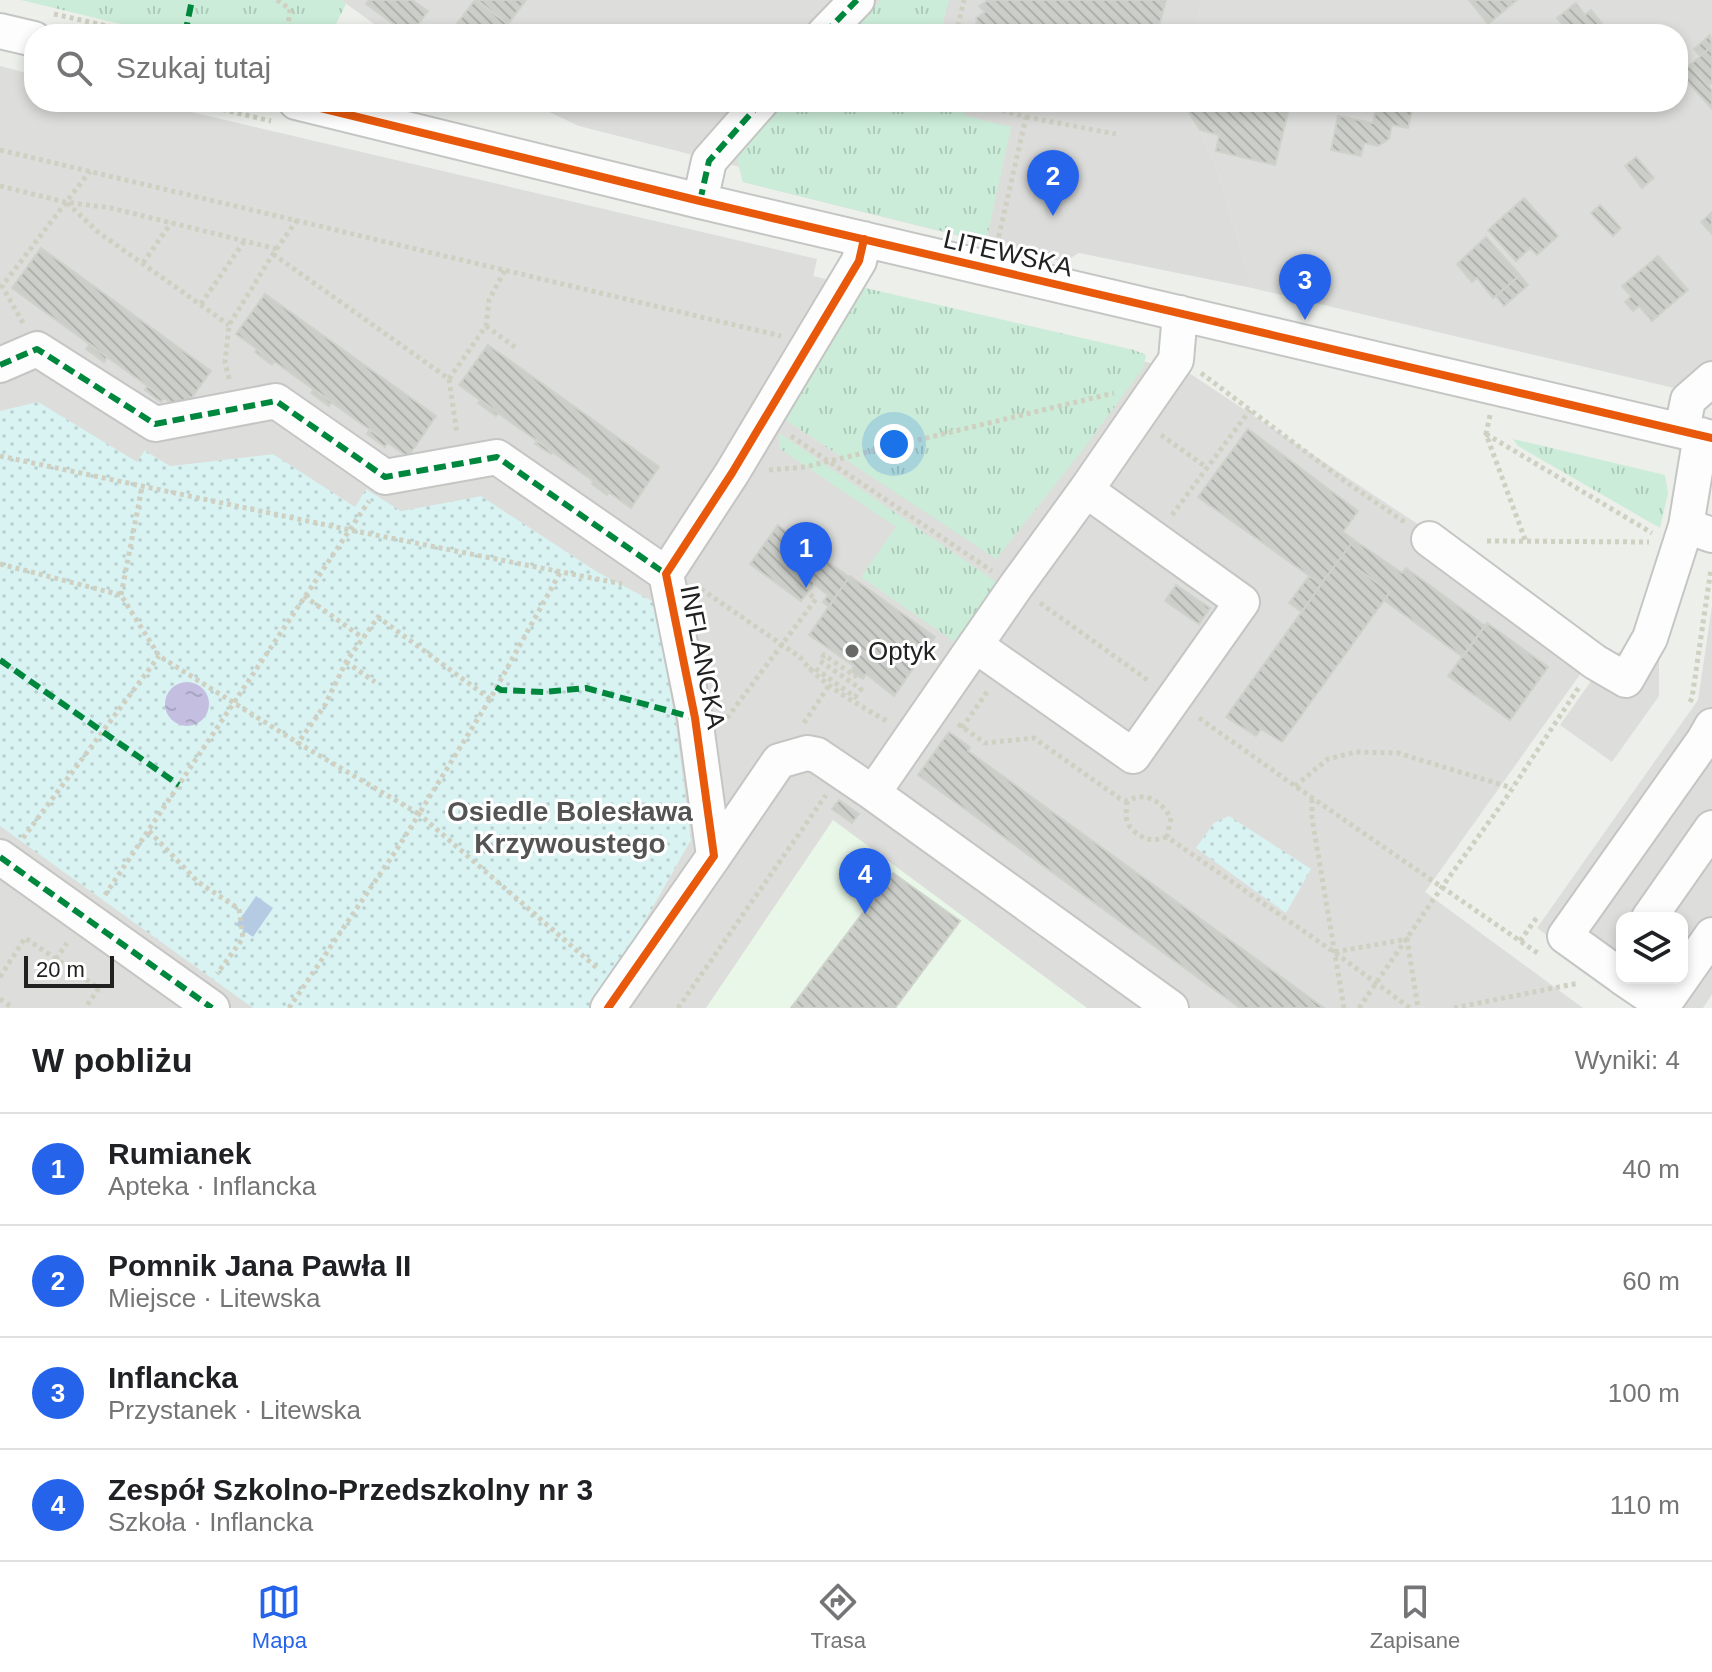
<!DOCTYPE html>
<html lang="pl">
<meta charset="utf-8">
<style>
body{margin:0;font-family:Helvetica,sans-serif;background:#f6f6f6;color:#202124}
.controls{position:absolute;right:24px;bottom:24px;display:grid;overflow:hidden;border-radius:16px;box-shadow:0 4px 12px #0003}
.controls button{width:72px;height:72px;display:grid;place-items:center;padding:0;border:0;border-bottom:2px solid #e0e0e0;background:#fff;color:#202124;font:40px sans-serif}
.scale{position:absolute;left:24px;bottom:20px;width:90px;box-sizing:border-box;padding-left:8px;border:4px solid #212121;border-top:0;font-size:22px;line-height:28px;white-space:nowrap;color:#212121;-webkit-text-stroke:6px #fff;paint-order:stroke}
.you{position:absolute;left:894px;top:444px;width:28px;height:28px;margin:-20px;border:6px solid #fff;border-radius:50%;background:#1a73e8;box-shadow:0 0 0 12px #1a73e833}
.badge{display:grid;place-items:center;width:52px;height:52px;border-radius:50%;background:#2563eb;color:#fff;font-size:26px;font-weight:700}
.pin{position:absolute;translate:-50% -66px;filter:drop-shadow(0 2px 4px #0008)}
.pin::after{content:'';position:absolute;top:42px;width:28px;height:24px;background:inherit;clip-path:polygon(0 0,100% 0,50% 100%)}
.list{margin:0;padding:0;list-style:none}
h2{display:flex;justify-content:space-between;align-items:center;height:104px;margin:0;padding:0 32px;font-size:34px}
h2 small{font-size:26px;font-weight:400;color:#757577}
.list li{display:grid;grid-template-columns:52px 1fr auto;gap:24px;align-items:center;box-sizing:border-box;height:112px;padding:0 32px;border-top:2px solid #e0e0e0}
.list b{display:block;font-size:30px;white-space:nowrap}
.list p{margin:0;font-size:26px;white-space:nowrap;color:#757577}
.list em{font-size:26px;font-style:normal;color:#757577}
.icon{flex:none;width:44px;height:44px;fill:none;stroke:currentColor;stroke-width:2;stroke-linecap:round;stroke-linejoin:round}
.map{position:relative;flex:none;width:1712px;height:1008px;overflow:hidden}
.search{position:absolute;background:#fff;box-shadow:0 4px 12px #0003;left:24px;right:24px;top:24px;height:88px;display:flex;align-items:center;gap:20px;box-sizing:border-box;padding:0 28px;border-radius:32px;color:#757577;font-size:30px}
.sheet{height:552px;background:#fff}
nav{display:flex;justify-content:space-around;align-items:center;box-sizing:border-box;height:112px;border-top:2px solid #e0e0e0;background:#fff;font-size:22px;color:#757577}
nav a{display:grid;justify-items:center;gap:4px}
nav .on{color:#2563eb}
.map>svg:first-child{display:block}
</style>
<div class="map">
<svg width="1712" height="1008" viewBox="0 0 1712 1008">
<defs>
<pattern id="grass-tufts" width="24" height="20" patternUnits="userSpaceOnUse" patternTransform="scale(2)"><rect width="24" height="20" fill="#cbecd8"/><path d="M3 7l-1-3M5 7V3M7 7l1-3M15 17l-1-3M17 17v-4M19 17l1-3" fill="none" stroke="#aecab9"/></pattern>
<pattern id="park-dots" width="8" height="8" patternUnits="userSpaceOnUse" patternTransform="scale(2)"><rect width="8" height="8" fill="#d8f3f2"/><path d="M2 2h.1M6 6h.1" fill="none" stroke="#b9d0cf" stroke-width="1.8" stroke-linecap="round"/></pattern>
<pattern id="water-ripples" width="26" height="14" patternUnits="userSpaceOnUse" patternTransform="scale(2)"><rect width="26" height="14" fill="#c4bfe1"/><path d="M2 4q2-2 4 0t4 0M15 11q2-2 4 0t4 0" fill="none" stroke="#a8a4c1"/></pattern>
<pattern id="building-back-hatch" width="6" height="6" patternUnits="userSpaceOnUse" patternTransform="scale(2)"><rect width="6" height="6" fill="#cccec9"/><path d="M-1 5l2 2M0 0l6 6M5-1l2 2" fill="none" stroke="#afb1ac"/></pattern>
</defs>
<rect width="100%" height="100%" fill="#ecefea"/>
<!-- residential -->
<path fill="#dddedb" d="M341 0H881L845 34H388Z
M1203 0H1712V397L1252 288 1218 172 1200 130 1181 102H1678V34H1194Z
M0 66 34 75V102H139L1189 373 1601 645 1425 892 1583 1008H0Z
M528 102H783L736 154 740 167 579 126Z"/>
<!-- education -->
<path fill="#e8f7e7" d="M833 820 1087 1008H706Z"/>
<!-- religious -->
<path fill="#dcdddb" d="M881 0H1203L1194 34H845Z
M783 102H1181L1200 130 1218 172 1252 288 1079 253 1064 262 743 182 736 154Z"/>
<!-- grass -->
<path fill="url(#grass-tufts)" d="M21 0H341L346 4 331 34H162Z
M881 0H949L940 34H845Z
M783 102H958L966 116 1011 127 986 242 743 182 736 154Z
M861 287 1134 350 1146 355 1143 368 1081 452 996 559 781 417Z
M779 433 1002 586 959 645 861 577 896 527 779 448Z
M1513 439 1665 475 1668 493 1660 528 1518 446Z"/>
<!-- park -->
<path fill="url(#park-dots)" d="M38 401 137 461 144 450 170 466 273 454 355 506 366 489 401 511 481 496 599 573 654 602 676 724 691 840 614 975 591 1008H253L0 826V411Z
M1229 816 1311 869 1286 913 1196 848 1214 823Z"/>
<!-- pitch -->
<path fill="#b5cbe3" d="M256 896 273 908 253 937 236 925Z"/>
<!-- parking -->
<path fill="#dddedc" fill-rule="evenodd" d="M3 68 34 75V102H149L817 259 812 281 775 272 764 319 415 243 0 145V87Z
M42 383 147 444 274 428 386 498 490 477 610 555 599 573 481 496 401 511 366 489 355 507 273 454 170 466 145 450 137 462 38 402 0 411V393Z
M1712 606V994L1703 1008H1650L1537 928 1698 700ZM1622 918H1682V978H1622Z
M1633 646 1659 656V696L1612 762 1560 725 1608 657Z
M873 806 1154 1008H1104L858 827Z"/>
<!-- water -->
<path fill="url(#water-ripples)" d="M165 704a22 22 0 1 1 44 0a22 22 0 1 1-44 0Z"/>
<!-- building -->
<path fill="url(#building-back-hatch)" stroke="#cfd2cb" stroke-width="2" d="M369 0H412L428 11 411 34H408L366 4Z
M475 0 508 24 500 34H458L452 30Z
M477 0H526L508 24Z
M986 0H1166L1157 34H974L977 21 976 18 985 12 979 6 987 1Z
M1469 0H1517L1488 24Z
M1576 3 1585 15 1591 10 1610 33 1570 34 1557 18Z
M1710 35 1712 46 1700 56 1694 49Z
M1712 46V83L1708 86 1690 65Z
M1690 65 1712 90V109L1680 73Z
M1187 102 1227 104V102H1277L1290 105 1275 165 1216 151 1219 135 1200 130 1186 108Z
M1377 102H1414L1408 128 1392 125 1389 139 1378 146 1364 143 1361 156 1331 150 1338 116 1373 123Z
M1636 157 1654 178 1642 188 1625 166Z
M1524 198 1558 236 1537 255 1530 248 1516 261 1488 230Z
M1600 205 1621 228 1613 236 1591 213Z
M1712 212V234L1701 222Z
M1486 237 1520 275 1493 298 1477 278 1472 282 1457 264Z
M41 248 211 371 182 411 12 288Z
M1658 256 1688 290 1652 321 1639 306 1633 311 1625 302 1631 296 1622 286Z
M1520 275 1528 285 1504 306 1496 296Z
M265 294 436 416 408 457 236 334Z
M90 344 107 357 104 362 86 349Z
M488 345 659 467 631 508 459 385Z
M257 349 274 361 272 365 255 352Z
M147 386 164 398 161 402 145 390Z
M314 389 332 402 329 406 311 393Z
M481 400 498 413 496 416 478 403Z
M370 429 388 442 385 447 367 434Z
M1248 429 1358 511 1343 532 1354 540 1321 584 1198 497Z
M537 440 553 452 551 454 535 444Z
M594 481 610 492 607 495 592 484Z
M778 525 849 577 829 607 823 602 828 595 814 584 801 601 750 564Z
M1354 540 1402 573 1406 568 1485 626 1463 657 1384 600 1390 592 1341 557Z
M1341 557 1390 592 1282 742 1261 729 1256 736 1226 717Z
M850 576 935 637 894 696 866 674 863 679 856 675 851 671 854 666 809 635Z
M1309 576 1321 584 1302 612 1289 603Z
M1176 585 1210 608 1199 624 1165 601Z
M1487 623 1548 667 1510 720 1448 676Z
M949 732 970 747 968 751 1324 1008H1240L918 775Z
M839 800 859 814 852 823 832 809Z
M893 873 960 921 895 1008H791Z"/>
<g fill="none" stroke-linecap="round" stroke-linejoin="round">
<defs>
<path id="minor" d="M0 31 34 39
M824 34 857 0
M296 102 700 201 1712 438
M700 201 709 161 761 102
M0 365 37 349 155 424 276 401 385 477 497 457 666 574
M1682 430 1688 400 1712 379
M1701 435 1686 526 1712 535
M1429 539 1595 662 1626 680 1650 638 1686 526
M975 645 1133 756 1242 602 1086 490
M873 793 1171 1008
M714 856 779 761 807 753 817 755 873 793 1016 586 1086 490 1176 360 1180 313
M0 857 212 1008
M1649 918 1712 828
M1622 977 1565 936 1704 740 1712 726
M1623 978 1663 1005 1682 978
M1682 978 1712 935
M608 1008 714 856 695 718 666 574 732 473 859 261 864 239"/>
</defs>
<!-- minor casing -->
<use href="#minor" stroke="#c5c6c4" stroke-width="38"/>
<!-- path -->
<path stroke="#cfd0c2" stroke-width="5" stroke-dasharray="4 4" stroke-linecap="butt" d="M277 0 290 9 287 34
M54 14 143 34
M956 34 964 0
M191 102 271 121
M971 102 1026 117 998 240
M1026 117 1116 134
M0 150 781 336
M0 186 65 202 111 208 277 249
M67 203 98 232 229 325
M273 254 449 379 457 434
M143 263 171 223
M201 304 245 240
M23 323 2 286 90 171
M486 326 516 348
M1201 373 1346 482 1406 523
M229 379 225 362 229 325 273 254 297 220
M449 379 486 326 489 300 505 270
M1490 415 1486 434 1526 542
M1486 434 1652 533
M1161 435 1206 467
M791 436 992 571
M0 456 350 530 622 584
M769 470 805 467 1114 393
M1172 515 1250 410
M1487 541 1649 542
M0 564 121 595 159 656 298 743
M701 589 800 657C817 682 860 706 887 721
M121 595 142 487
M304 596 363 638
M1040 603 1149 681
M346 662 375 682
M810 671 813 667 855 697 861 689 820 661 824 655 855 676 856 675
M490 699 419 814 298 743 325 705 346 662 378 617 490 699 561 571
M1690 702 1692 698 1711 569
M727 718 816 599 808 593
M1199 718 1295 786 1539 954
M804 723 830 684
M958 724 985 743 1034 738 1119 798 1127 801C1146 791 1161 801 1171 818L1167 837 1334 952 1410 1008
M962 728 987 692
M1295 786 1328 759 1356 752 1398 753 1512 788
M1312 799V818L1344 1008
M1127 801C1126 814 1124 823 1135 832 1147 841 1153 841 1167 837
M149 831 198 882 239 909 243 938 217 974
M23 838 159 656
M105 895 369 501
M1520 941 1538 916
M1335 952 1407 939 1418 1008
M56 959 67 943
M0 977 25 938 99 988 85 1008
M0 999 13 1008
M289 1008 399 846 419 814 597 968
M678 1008 826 795
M1359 1008 1442 887 1504 801 1579 687
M1454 1008 1579 983"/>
<!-- minor -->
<use href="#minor" stroke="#fcfdfc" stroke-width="34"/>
<!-- quiet -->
<path stroke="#00873e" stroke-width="6" stroke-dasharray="12 6" stroke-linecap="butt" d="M185 34 192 0
M824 34 857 0
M700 201 709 161 761 102
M0 365 37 349 155 424 276 401 385 477 497 457 666 574
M0 660 179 785
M496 687 501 690 544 692 586 688 695 718
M0 857 212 1008"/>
<defs>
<path id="cycleway" d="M296 102 700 201 1712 438
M608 1008 714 856 695 718 666 574 732 473 859 261 864 239"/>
</defs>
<!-- cycleway casing -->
<use href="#cycleway" stroke="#fff" stroke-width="13"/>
<!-- cycleway -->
<use href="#cycleway" stroke="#e8590c" stroke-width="8"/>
</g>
<!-- markers -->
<circle fill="#686967" stroke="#fff" stroke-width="3" cx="852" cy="651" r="8"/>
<g text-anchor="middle" stroke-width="6" stroke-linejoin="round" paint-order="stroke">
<!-- street labels -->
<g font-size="26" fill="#212121" stroke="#fff">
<text transform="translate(1008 253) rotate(13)" y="9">LITEWSKA</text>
<text transform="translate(703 657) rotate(79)" y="9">INFLANCKA</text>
</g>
<!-- poi labels -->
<g font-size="26" fill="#212121" stroke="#fff" text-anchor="start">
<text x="868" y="660">Optyk</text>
</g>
<!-- neighbourhood labels -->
<g font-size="28" font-weight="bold" fill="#545454" stroke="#fff">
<text x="570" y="821">Osiedle Bolesława<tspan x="570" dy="32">Krzywoustego</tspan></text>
</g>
</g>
</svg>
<div class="controls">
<button><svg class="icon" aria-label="layers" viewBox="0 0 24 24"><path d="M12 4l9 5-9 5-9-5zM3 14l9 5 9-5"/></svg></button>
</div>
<div class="scale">20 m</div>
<div class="you"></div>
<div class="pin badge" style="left:806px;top:588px">1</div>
<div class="pin badge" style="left:1053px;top:216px">2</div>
<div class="pin badge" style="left:1305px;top:320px">3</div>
<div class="pin badge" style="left:865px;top:914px">4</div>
<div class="search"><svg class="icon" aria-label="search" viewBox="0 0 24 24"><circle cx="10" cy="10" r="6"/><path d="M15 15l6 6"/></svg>Szukaj tutaj</div>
</div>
<section class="sheet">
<h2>W pobliżu<small>Wyniki: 4</small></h2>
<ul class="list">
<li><span class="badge">1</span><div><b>Rumianek</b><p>Apteka · Inflancka</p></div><em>40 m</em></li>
<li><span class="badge">2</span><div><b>Pomnik Jana Pawła II</b><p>Miejsce · Litewska</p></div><em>60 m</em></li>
<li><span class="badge">3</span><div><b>Inflancka</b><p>Przystanek · Litewska</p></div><em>100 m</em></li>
<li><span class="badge">4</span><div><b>Zespół Szkolno-Przedszkolny nr 3</b><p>Szkoła · Inflancka</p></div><em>110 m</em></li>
</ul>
</section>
<nav>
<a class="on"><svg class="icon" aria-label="map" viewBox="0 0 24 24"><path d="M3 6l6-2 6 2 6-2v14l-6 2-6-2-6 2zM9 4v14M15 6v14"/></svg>Mapa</a>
<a><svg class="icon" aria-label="directions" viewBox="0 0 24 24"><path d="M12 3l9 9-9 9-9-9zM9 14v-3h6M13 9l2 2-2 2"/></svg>Trasa</a>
<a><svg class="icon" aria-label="saved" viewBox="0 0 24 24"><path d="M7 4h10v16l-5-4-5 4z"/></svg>Zapisane</a>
</nav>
